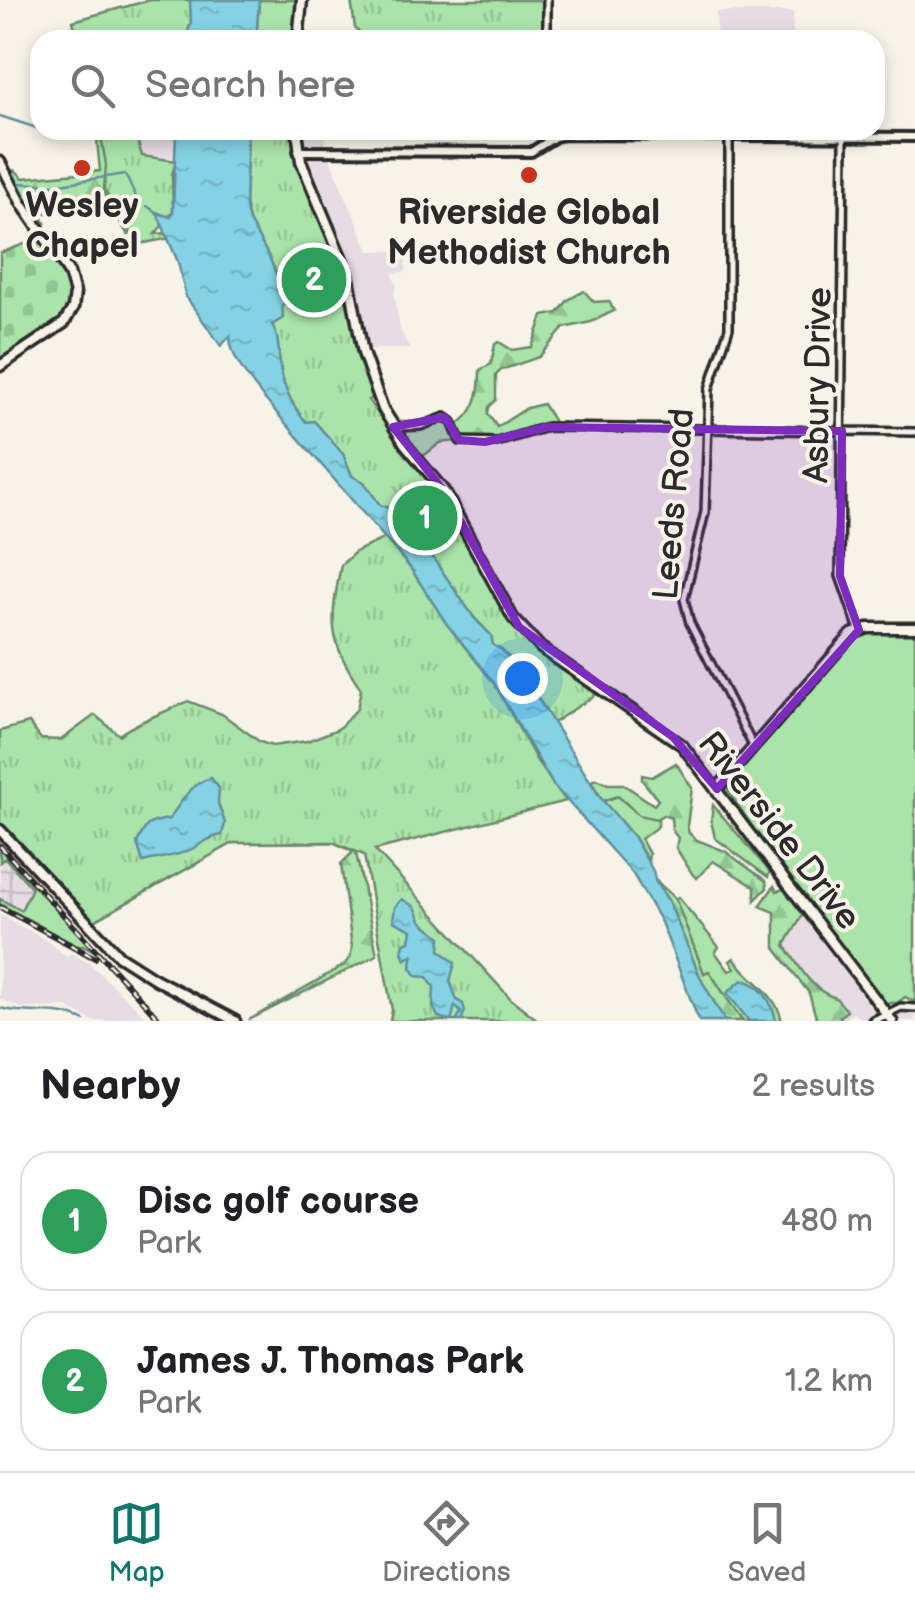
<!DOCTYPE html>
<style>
body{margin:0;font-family:"Balsamiq Sans",sans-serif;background:#f6f6f6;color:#202124}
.you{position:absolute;left:522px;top:678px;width:35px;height:35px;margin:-25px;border:8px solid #fff;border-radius:50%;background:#1a73e8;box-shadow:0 0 0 15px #1a73e833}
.badge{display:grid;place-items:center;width:65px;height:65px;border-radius:50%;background:#0f766e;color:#fff;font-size:32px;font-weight:700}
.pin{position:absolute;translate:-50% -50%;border:5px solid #fff;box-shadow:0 2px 10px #0006}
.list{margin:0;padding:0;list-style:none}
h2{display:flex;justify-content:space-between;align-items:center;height:130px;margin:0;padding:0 40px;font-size:42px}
h2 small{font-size:32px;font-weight:400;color:#757577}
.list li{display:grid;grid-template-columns:65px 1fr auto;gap:30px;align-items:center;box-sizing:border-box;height:140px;margin:0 20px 20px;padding:0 20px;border:2px solid #e0e0e0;border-radius:30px}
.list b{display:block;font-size:38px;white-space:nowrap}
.list p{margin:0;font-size:32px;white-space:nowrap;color:#757577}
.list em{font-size:32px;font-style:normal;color:#757577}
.icon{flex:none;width:55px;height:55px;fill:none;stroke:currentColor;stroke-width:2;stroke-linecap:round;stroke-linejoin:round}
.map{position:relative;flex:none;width:915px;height:1021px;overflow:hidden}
.search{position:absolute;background:#fff;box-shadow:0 5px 15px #0003;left:30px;right:30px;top:30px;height:110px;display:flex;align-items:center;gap:25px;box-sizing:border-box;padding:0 35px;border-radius:30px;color:#757577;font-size:38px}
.sheet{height:450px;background:#fff}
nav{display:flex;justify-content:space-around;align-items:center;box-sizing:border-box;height:140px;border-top:2px solid #e0e0e0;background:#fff;font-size:28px;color:#757577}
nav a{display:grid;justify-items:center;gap:5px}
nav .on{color:#0f766e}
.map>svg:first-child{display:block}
</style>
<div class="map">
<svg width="915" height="1021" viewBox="0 0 915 1021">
<defs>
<pattern id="industrial-grid" width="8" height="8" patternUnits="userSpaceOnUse" patternTransform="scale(2.5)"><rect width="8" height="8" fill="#e6dce3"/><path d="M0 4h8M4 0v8" fill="none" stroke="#c5bdc3"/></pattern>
<pattern id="forest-firs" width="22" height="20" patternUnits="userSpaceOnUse" patternTransform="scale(2.5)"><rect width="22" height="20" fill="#aae4aa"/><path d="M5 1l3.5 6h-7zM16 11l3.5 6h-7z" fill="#92c492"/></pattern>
<pattern id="cemetery-stones" width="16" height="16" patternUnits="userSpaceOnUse" patternTransform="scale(2.5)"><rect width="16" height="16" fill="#aae4aa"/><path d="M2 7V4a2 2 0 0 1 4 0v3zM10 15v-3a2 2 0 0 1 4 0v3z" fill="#92c492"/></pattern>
<pattern id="park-tufts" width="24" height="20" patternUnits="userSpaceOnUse" patternTransform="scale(2.5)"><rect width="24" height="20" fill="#aae4aa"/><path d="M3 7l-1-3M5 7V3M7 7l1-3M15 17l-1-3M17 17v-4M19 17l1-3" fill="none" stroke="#92c492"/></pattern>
<pattern id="water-ripples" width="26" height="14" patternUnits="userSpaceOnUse" patternTransform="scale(2.5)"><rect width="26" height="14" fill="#85d2e4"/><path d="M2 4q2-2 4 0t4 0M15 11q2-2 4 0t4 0" fill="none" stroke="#73b4c4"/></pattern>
</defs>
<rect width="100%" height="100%" fill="#f7f3e8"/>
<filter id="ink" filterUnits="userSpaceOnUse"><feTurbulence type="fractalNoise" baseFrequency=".01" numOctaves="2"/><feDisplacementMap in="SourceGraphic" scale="20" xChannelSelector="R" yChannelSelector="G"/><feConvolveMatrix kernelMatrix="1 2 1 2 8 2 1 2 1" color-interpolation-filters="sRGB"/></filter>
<g filter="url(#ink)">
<!-- built -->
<path fill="#e6dce3" d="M716 12H793V40H717Z
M134 130H176V161L142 156Z
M300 130H326V150L369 251H406V272L392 273 397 286 394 294 400 329 410 349H367L355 283 303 155Z
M804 914 887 1020 901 1009 915 1010V1021H863L853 1013 843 1020 840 1016 846 1012 808 982 784 945Z
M0 915 46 940 67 957 71 953 89 963 150 1021H93L66 1007 22 1008 0 999Z"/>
<!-- industrial -->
<path fill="url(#industrial-grid)" d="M5 858 32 888 21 910 0 899V862Z"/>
<!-- grass -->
<path fill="#aae4aa" stroke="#6a886a" stroke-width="2.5" d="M867 633H915V1002L905 997 897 1003H886L774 858 728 791 730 779 853 640Z
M618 796 637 813 658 819V826L641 839 649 854 648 861 633 836 603 801Z
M0 849 96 952 83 945 77 946 0 904V899L21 910 32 888 5 858 0 862Z
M678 897 719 947 715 952 729 971 735 968 730 961 734 958C748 979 776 992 782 1021H742L709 972 704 973 699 964 673 901Z"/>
<!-- forest -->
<path fill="url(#forest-firs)" stroke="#6a886a" stroke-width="2.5" d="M96 130H109L137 232 128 235 103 193 67 203 41 216 45 223 39 226 8 174 15 170 23 178 100 171Z
M584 291 594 302 609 301 614 311 591 322 564 328 539 357 501 370 496 375V400L489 407 488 414 497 427 527 408 543 404 556 425 534 426 498 438H462L455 426C476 413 480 394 480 370L491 364 495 344 499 342 512 350 532 347 543 316 558 313 568 300Z
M676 763 692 788 687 826 689 833 697 840 725 851 766 881 767 888 755 900V887L713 861 697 878 693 875 676 848 678 838 672 830 671 818 663 815 656 819 639 815 618 796 603 801 591 781 597 779 608 784H623L654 805 658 800 642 780V775L652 777Z
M713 805 770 872 768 877 715 838 711 821Z
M352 833 377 955 249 1020 344 965 350 958 352 947 341 864 353 852 333 842 233 843 93 922 227 842Z
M654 879 675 898 704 973 709 971 742 1021H725L702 981 668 900Z
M774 886 777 891 784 889 803 914 785 945C800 968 813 992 836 998L847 1011 840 1016 842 1021H817L809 993 775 948V912L760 906Z"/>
<!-- cemetery -->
<path fill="url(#cemetery-stones)" stroke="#6a886a" stroke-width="2.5" d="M44 237 73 282 70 315 0 366V253Z"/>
<!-- park -->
<path fill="url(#park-tufts)" stroke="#6a886a" stroke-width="2.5" d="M150 0H190L191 23 185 40H78L73 21Z
M259 0H302L298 40H256Z
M351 0H547V40H366L355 28Z
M100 130H134L142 156 176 161 172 175 173 213 167 217 159 213 162 226 155 234 168 233 172 238 138 244 104 190 106 165Z
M248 130H297V142L345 266 378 395 368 400 398 441 441 490 499 603 516 627 530 642 601 691 553 723C538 699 520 659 493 645L491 635 475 619 415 532 391 509 380 505 364 483 352 476 343 454 314 421 306 422C289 402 281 382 279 356 277 344 278 334 272 324L281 305 288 303 269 257 249 221 245 204Z
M444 419 449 422 458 441 440 443 421 458 400 431 401 428Z
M385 538 422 582 446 623 494 683 537 761 566 801 375 850 511 999 539 1021H390L392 1010 364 855 333 842 233 843 92 922 0 826V731L29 723 41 739 61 740 95 715 119 735C139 720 165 713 188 701L222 714 260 742 272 746 307 741 338 729 357 709 361 689C327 639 330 622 341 565L355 552Z"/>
<!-- water -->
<path fill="url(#water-ripples)" stroke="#618f9a" stroke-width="2.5" d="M190 0H259L256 40H185L191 23Z
M176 130H248L245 204 249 221 269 257 289 304 282 305 283 318 272 325C278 336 278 343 279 355 280 381 289 403 306 422L314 421 343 454 352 476 364 482 380 505 391 509 415 532 475 619 491 635 493 645 502 650 532 689 600 797 633 836 653 871 656 883 668 900 702 981 725 1021H699L661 922 633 874 553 785 494 683 446 623 409 566 263 397C250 380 230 358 230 336L221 346 186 297 178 262 157 213 171 217 173 213Z
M211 778 219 788 218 803 225 823 222 835C209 837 203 843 192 849 177 857 159 857 143 862L137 843C147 822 147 823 169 819 181 803 190 783 211 778Z
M402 899 415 907 422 922 441 937 440 950 455 963 450 981 457 1000 463 1004 465 1011 461 1021H456L461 1012 455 1006 451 1021 438 1017 433 1006 434 987 427 977 417 976 411 968 412 955 405 960 402 952 404 943 410 941 412 930 393 921 395 907Z
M742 980C761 983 773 1003 776 1021H749L727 993Z"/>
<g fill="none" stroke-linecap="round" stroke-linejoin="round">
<!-- stream -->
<path stroke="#618f9a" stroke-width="2.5" d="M0 116 40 129
M16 183 54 185 125 174 137 199
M147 206 157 213
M0 1008C28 1016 60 1007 85 1021"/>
<defs>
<path id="tertiary" d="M547 40V0
M546 130V143
M729 137V328L709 389 705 512 684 599 690 623 753 746
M844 137 840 576 859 630
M396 427 421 426 445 417 452 422 460 441 497 442 547 427 915 432
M887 1014 901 1007 915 1008"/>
<path id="secondary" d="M298 151 531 152 555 137 565 135 915 137
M873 1021 887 1014"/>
<path id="primary" d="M298 40 302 0
M297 130 301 161 348 274 363 353 383 409 405 444 444 491 513 618 541 648 682 745 892 1021
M0 162 22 204 69 273 75 293 73 308 64 323 0 366
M717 789 852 634 868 628H915
M0 830 119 956 155 979 235 1021"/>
</defs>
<!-- tertiary casing -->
<use href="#tertiary" stroke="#2b2b2b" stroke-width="12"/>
<!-- secondary casing -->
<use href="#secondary" stroke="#2b2b2b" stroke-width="14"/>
<!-- primary casing -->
<use href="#primary" stroke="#2b2b2b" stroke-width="15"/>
<!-- tertiary -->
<use href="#tertiary" stroke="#f7f3e8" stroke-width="5"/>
<!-- secondary -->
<use href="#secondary" stroke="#f7f3e8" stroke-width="6"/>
<!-- primary -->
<use href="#primary" stroke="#f7f3e8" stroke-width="8"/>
<defs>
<path id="rail" d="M0 846 161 1021
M0 907 95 958"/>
</defs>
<!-- rail casing -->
<use href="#rail" stroke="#2b2b2b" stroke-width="6"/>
<!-- rail -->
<use href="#rail" stroke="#f7f3e8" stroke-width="2.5" stroke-dasharray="8" stroke-linecap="butt"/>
</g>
</g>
<!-- marked area -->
<path fill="#7b2cbf" fill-opacity="0.2" stroke="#7b2cbf" stroke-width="8" stroke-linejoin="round" d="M445 417 459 440 485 442 547 427 842 431 840 576 859 630 717 789 673 737 519 627 444 491 393 427Z"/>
<!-- markers -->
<g fill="#c8321e" stroke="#f7f3e8" stroke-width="4">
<circle cx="82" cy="168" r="10"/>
<circle cx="529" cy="175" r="10"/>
</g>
<g text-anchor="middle" stroke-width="8" stroke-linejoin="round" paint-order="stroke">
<!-- poi labels -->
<g font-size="35" font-weight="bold" fill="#2b2b2b" stroke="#f7f3e8">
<text x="82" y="217">Wesley<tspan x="82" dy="40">Chapel</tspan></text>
<text x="529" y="224">Riverside Global<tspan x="529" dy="40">Methodist Church</tspan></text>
</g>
<!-- street labels -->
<g font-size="35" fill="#2b2b2b" stroke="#f7f3e8">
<text transform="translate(817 385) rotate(-89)" y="12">Asbury Drive</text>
<text transform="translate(673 504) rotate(-85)" y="12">Leeds Road</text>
<text transform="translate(780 830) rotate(52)" y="12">Riverside Drive</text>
</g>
</g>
</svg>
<div class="you"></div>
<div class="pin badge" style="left:425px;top:518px;background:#2e9e5b">1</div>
<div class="pin badge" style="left:314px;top:280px;background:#2e9e5b">2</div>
<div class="search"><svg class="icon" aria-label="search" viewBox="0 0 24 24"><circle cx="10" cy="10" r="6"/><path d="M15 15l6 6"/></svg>Search here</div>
</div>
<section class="sheet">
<h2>Nearby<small>2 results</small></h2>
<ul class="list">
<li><span class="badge" style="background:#2e9e5b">1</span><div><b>Disc golf course</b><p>Park</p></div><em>480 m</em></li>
<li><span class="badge" style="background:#2e9e5b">2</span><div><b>James J. Thomas Park</b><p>Park</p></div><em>1.2 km</em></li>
</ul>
</section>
<nav>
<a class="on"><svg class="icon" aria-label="map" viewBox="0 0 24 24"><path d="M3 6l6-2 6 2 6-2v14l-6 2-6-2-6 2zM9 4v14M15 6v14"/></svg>Map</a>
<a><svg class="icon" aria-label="directions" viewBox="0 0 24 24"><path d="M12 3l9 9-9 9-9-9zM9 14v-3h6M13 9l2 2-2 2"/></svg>Directions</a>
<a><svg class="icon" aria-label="saved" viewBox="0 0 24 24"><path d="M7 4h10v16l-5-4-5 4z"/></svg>Saved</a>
</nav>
